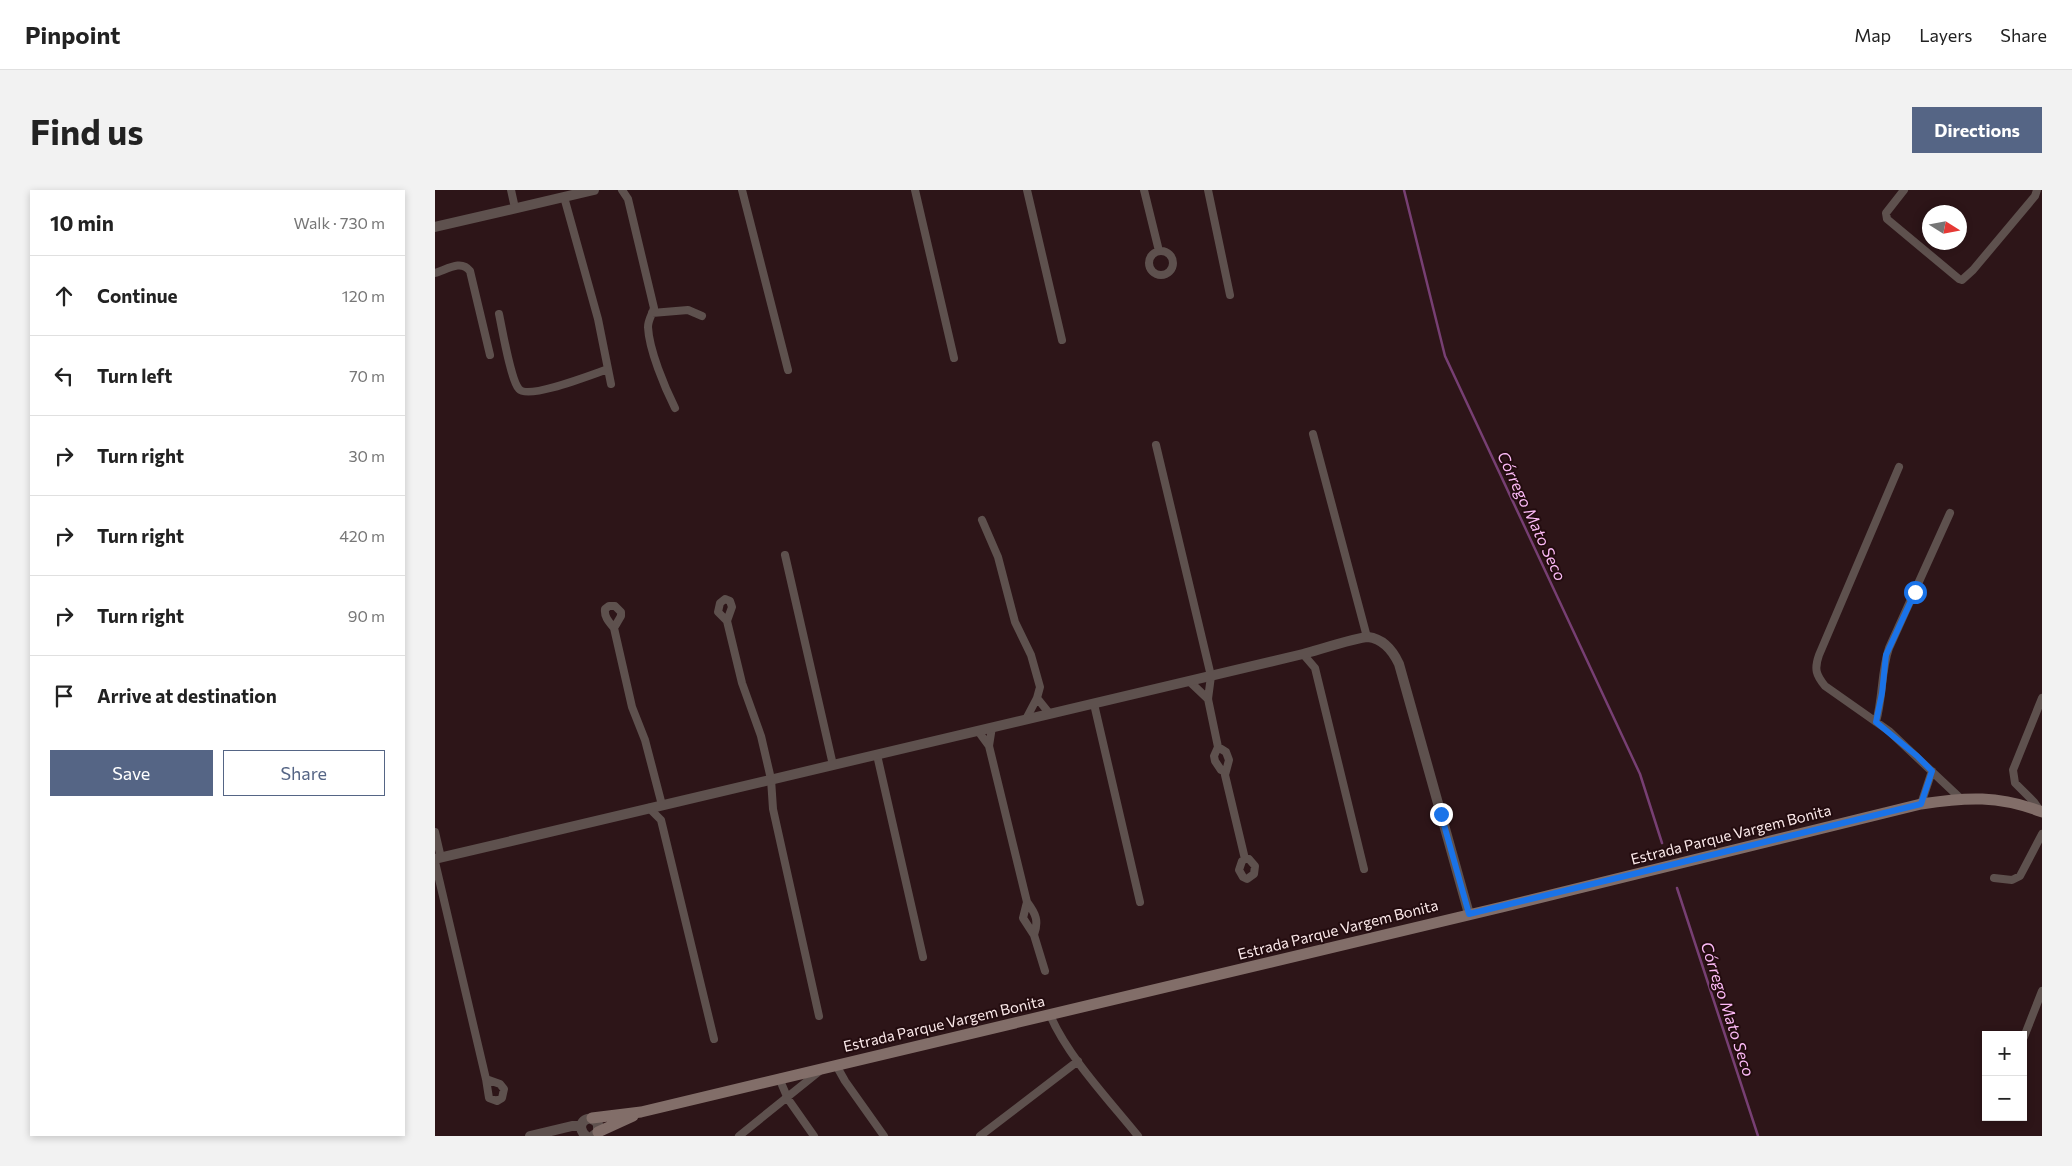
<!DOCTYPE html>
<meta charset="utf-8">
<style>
body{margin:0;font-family:Commissioner,sans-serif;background:#f2f2f2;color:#222}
.controls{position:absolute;right:15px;bottom:15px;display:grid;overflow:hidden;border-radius:0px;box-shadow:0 2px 8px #0003}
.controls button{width:45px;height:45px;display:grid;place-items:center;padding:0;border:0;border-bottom:1px solid #e0e0e0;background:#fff;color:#222;font:25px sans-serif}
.compass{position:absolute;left:1487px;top:15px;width:45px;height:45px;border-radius:50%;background:#fff;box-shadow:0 2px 8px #0003;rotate:101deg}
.stop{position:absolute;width:15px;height:15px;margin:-11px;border:4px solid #1a73e8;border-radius:50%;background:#fff}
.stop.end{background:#1a73e8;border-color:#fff;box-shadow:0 1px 5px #0008}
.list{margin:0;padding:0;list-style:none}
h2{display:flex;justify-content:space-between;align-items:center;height:65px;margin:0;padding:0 20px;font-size:21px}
h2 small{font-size:16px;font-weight:400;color:#767676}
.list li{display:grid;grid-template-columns:32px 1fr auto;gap:15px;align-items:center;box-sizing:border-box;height:80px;padding:0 20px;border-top:1px solid #e0e0e0}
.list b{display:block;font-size:19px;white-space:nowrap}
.list em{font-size:16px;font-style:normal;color:#767676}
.actions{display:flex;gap:10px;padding:15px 20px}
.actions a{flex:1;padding:11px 0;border:1px solid #556585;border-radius:0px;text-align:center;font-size:18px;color:#556585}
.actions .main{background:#556585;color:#fff}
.icon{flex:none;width:28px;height:28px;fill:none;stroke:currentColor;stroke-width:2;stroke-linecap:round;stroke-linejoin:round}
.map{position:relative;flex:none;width:1607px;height:946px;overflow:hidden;border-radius:0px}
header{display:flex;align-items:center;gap:30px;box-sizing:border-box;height:70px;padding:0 25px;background:#fff;border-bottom:1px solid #e0e0e0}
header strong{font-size:24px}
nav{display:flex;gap:28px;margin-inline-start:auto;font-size:18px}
.intro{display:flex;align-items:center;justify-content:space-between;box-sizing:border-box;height:120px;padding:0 30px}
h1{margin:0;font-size:35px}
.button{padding:12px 22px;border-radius:0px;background:#556585;color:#fff;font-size:18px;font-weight:700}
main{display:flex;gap:30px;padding:0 30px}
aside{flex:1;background:#fff;border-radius:0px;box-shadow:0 2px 8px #0003}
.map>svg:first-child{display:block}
</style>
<header>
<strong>Pinpoint</strong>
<nav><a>Map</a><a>Layers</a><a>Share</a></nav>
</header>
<div class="intro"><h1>Find us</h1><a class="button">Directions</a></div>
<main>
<aside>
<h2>10 min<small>Walk · 730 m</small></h2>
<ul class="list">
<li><svg class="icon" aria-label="ahead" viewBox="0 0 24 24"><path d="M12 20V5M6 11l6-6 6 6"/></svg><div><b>Continue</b></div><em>120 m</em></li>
<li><svg class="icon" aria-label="left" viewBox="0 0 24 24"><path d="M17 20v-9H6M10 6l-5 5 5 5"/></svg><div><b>Turn left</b></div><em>70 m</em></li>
<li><svg class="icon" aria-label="right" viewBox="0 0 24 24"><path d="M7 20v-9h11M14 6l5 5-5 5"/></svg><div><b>Turn right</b></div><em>30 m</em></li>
<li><svg class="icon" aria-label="right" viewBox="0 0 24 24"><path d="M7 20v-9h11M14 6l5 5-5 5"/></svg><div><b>Turn right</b></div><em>420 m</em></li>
<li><svg class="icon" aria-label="right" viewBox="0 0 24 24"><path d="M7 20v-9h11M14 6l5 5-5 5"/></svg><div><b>Turn right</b></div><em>90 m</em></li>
<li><svg class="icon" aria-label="arrive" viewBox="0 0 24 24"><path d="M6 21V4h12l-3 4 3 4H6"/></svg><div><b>Arrive at destination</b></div></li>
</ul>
<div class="actions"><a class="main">Save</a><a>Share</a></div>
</aside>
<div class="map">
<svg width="1607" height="946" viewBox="0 0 1607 946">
<rect width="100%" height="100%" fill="#2d1518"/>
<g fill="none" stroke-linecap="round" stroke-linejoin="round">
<!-- stream -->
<path stroke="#773f73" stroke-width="2.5" d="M969 0 1010 166 1205 584 1227 653
M1242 698 1323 946"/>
<!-- minor -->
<path stroke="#5e514e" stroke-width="8" d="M76 0 80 18
M187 0 193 9 219 118C217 125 213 130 213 137 214 160 230 198 240 218
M307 0 353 180
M480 0 519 168
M592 0 627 150
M709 0 724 61
M773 0 795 105
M1469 0 1451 23 1452 29 1524 89 1527 90 1538 80 1600 6 1602 0
M129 7 163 129 176 194
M714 73a12 12 0 1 1 24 0a12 12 0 1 1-24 0Z
M0 83C11 80 26 69 35 81L55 165
M217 123 253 120 267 126
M64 124C67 138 76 191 84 199 93 210 158 184 173 179
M878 244 932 447
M721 255 776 486 773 509 783 557 779 566 780 571 786 580 790 582
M1464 277 1384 465C1379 479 1381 485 1390 496L1454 541 1525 608
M547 330 563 367 580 432 596 465 605 497 602 508 591 529
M350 365 398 575
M292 431 283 422 285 413 290 409 295 411 297 417 292 431 307 493 326 546 336 589 338 619 384 826
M179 438C174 432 169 427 170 419L174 416H180L186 422V426L179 438 197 517 210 550 227 615
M868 464 880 478 929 679
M754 491 773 509
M602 508 614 523
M659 514 705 712
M1441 532C1448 507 1446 481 1454 458L1515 323
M557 537 554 556 592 712 588 728 599 745 610 781
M543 541 554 556
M783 557 791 562 794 570 790 585 810 669
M442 565 488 767
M1486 614 1497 581
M214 618 226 630 279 849
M1606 622 1599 612 1580 593 1578 580 1607 508
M0 642 6 668
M810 669H814L820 676 819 684 812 689 808 687 804 680 807 671Z
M0 672 51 889 65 894 69 899 67 908 62 911 54 908 51 889
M1559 688 1577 690 1585 686 1607 644
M592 712C601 724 604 731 599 745
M615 825C633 867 674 910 703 946
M1589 847 1607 801
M401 875 410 891 449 946
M344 888 353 909 379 946
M304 946 386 880
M545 946 643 871"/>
<!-- tertiary -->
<path stroke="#5e514e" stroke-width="10" d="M0 37 159 0
M0 669 868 464C880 461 923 447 933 447 949 449 958 461 964 474L1034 724
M95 946 137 936H145
M151 946C138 935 154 921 163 934V942L158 946"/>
<!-- secondary -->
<path stroke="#826e69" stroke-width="11" d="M157 928 206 922 1067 717 1486 614C1531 607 1564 605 1607 622
M163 942 198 926"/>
</g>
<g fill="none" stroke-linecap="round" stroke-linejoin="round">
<!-- route -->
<path stroke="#1a73e8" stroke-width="6" d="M1006 624 1034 724 1486 614 1497 581 1482 566 1441 532 1447 503 1451 465 1480 402"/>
</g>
<g text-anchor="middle" stroke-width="4" stroke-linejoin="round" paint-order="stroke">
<!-- street labels -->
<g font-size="15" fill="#fbe9ea" stroke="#230c0f">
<text transform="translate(1296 645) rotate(-14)" y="5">Estrada Parque Vargem Bonita</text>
<text transform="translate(903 740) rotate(-14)" y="5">Estrada Parque Vargem Bonita</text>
<text transform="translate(509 834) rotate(-13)" y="5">Estrada Parque Vargem Bonita</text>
</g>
<!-- water labels -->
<g font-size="16" font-style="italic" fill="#fcbaf6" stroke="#230c0f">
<text transform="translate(1097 326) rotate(65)" y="6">Córrego Mato Seco</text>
<text transform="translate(1293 819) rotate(72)" y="6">Córrego Mato Seco</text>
</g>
</g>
</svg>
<div class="controls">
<button>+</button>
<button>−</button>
</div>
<svg class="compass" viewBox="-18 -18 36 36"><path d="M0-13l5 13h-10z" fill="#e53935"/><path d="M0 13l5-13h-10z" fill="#767676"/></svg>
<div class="stop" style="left:1480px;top:402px"></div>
<div class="stop end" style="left:1006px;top:624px"></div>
</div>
</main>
